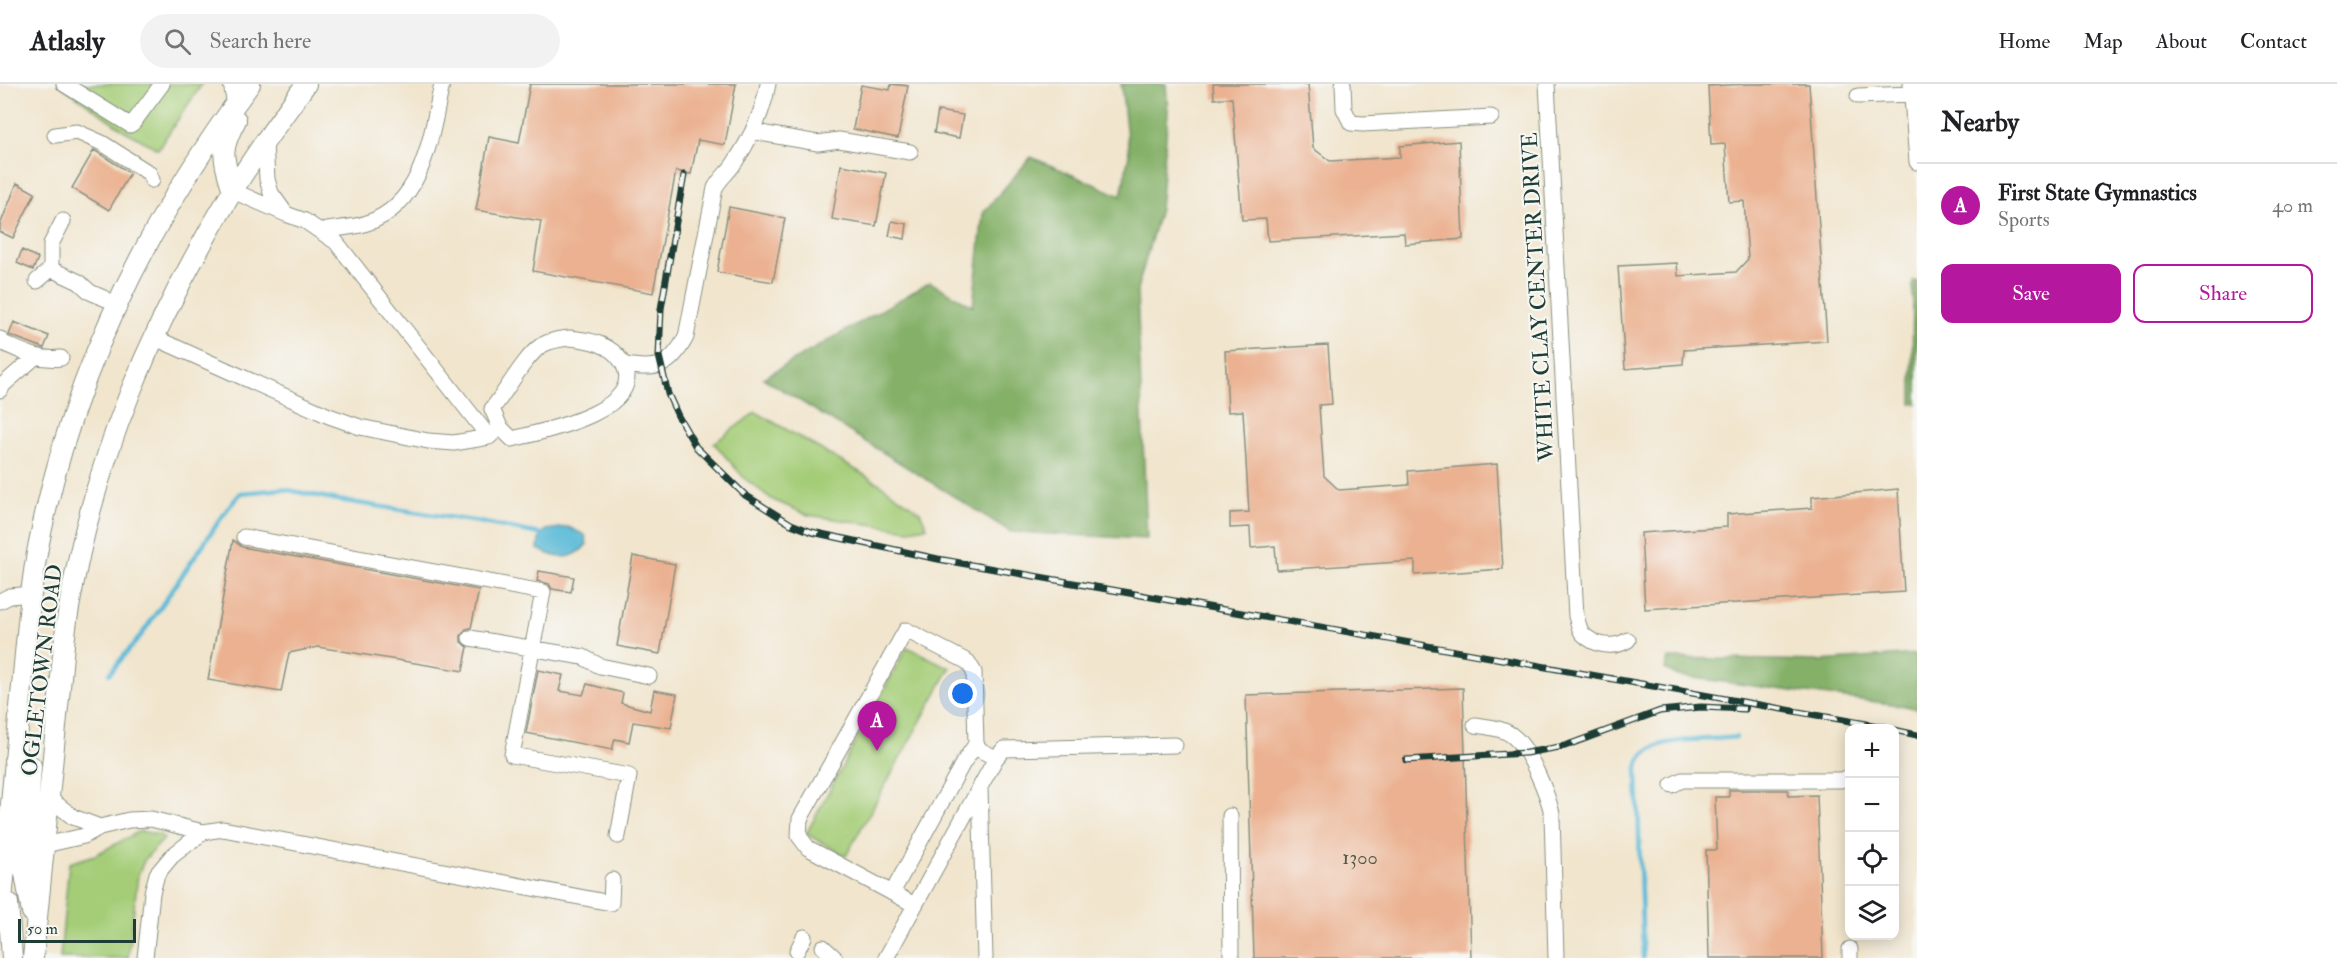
<!DOCTYPE html>
<meta charset="utf-8">
<style>
body{margin:0;font-family:"IM FELL Double Pica",serif;background:#f2f2f2;color:#202124}
.controls{position:absolute;right:18px;bottom:18px;display:grid;overflow:hidden;border-radius:12px;box-shadow:0 3px 15px #0003}
.controls button{width:54px;height:54px;display:grid;place-items:center;padding:0;border:0;border-bottom:2px solid #e0e0e0;background:#fff;color:#202124;font:30px sans-serif}
.scale{position:absolute;left:18px;bottom:15px;width:118px;box-sizing:border-box;padding-left:6px;border:3px solid #1f3d34;border-top:0;font-size:16px;line-height:21px;white-space:nowrap;color:#1f3d34;-webkit-text-stroke:4px #f6f6f2;paint-order:stroke}
.you{position:absolute;left:963px;top:610px;width:21px;height:21px;margin:-15px;border:4px solid #fff;border-radius:50%;background:#1a73e8;box-shadow:0 0 0 9px #1a73e833}
.badge{display:grid;place-items:center;width:39px;height:39px;border-radius:50%;background:#b5179e;color:#fff;font-size:20px;font-weight:700}
.pin{position:absolute;translate:-50% -50px;filter:drop-shadow(0 2px 3px #0008)}
.pin::after{content:'';position:absolute;top:32px;width:21px;height:18px;background:inherit;clip-path:polygon(0 0,100% 0,50% 100%)}
.list{margin:0;padding:0;list-style:none}
h2{display:flex;justify-content:space-between;align-items:center;height:78px;margin:0;padding:0 24px;font-size:26px}
h2 small{font-size:20px;font-weight:400;color:#757577}
.list li{display:grid;grid-template-columns:39px 1fr auto;gap:18px;align-items:center;box-sizing:border-box;height:84px;padding:0 24px;border-top:2px solid #e0e0e0}
.list b{display:block;font-size:22px;white-space:nowrap}
.list p{margin:0;font-size:20px;white-space:nowrap;color:#757577}
.list em{font-size:20px;font-style:normal;color:#757577}
.actions{display:flex;gap:12px;padding:18px 24px}
.actions a{flex:1;padding:14px 0;border:2px solid #b5179e;border-radius:12px;text-align:center;font-size:21px;color:#b5179e}
.actions .main{background:#b5179e;color:#fff}
.icon{flex:none;width:33px;height:33px;fill:none;stroke:currentColor;stroke-width:2;stroke-linecap:round;stroke-linejoin:round}
.map{position:relative;flex:none;width:1917px;height:874px;overflow:hidden}
header{display:flex;align-items:center;gap:36px;box-sizing:border-box;height:84px;padding:0 30px;background:#fff;border-bottom:2px solid #e0e0e0}
header strong{font-size:28px}
nav{display:flex;gap:33px;margin-inline-start:auto;font-size:21px}
.search{width:420px;height:54px;background:#f2f2f2;display:flex;align-items:center;gap:15px;box-sizing:border-box;padding:0 21px;border-radius:33px;color:#757577;font-size:22px}
main{display:flex}
aside{flex:1;background:#fff}
.map>svg:first-child{display:block}
</style>
<header>
<strong>Atlasly</strong>
<div class="search"><svg class="icon" aria-label="search" viewBox="0 0 24 24"><circle cx="10" cy="10" r="6"/><path d="M15 15l6 6"/></svg>Search here</div>
<nav><a>Home</a><a>Map</a><a>About</a><a>Contact</a></nav>
</header>
<main>
<div class="map">
<svg width="1917" height="874" viewBox="0 0 1917 874">
<rect width="100%" height="100%" fill="#f6f6f2"/>
<filter id="ink" filterUnits="userSpaceOnUse"><feTurbulence type="fractalNoise" baseFrequency=".0167" numOctaves="2"/><feDisplacementMap in="SourceGraphic" scale="12" xChannelSelector="R" yChannelSelector="G"/><feConvolveMatrix kernelMatrix="1 2 1 2 8 2 1 2 1" color-interpolation-filters="sRGB"/></filter>
<filter id="wash" filterUnits="userSpaceOnUse"><feTurbulence type="fractalNoise" baseFrequency=".008" numOctaves="4" result="noise"/><feDisplacementMap in="SourceGraphic" scale="24" xChannelSelector="R" yChannelSelector="G"/><feGaussianBlur stdDeviation="1.35" result="paint"/><feColorMatrix in="noise" values="0 0 0 0 0 0 0 0 0 0 0 0 0 0 0 0 0 1.4 0 .05"/><feComposite in="paint" operator="in"/></filter>
<g filter="url(#wash)">
<rect width="100%" height="100%" fill="#f1e5cd"/>
<!-- green -->
<path fill="#a5cd78" stroke="#628556" stroke-width="1.5" d="M59 0H202L158 65 125 47Z
M756 328 880 400 920 428 927 443 909 446 808 431 773 416 744 394 714 359Z
M907 563 950 584 846 772 806 750Z
M140 747 160 751 164 755 145 775 138 791 128 874H60L69 779 95 771Z"/>
<!-- forest -->
<path fill="#84b068" stroke="#52764e" stroke-width="1.5" d="M1121 0H1166L1168 28 1160 125 1137 206 1147 455 1011 448 763 294 930 198 973 222 983 129 1031 73 1121 112 1129 71Z
M1913 197H1917V320H1912Z
M1917 570V625L1906 622 1678 592 1665 585 1668 574 1820 577Z"/>
<!-- water -->
<path fill="#58b9d7" stroke="#3c7b86" stroke-width="1.5" d="M568 443 585 451 587 460C573 478 556 475 538 465L540 450 546 446Z"/>
<g fill="none" stroke-linecap="round" stroke-linejoin="round">
<!-- stream -->
<path stroke="#58b9d7" stroke-width="4.5" d="M109 590 142 550 228 424 241 409 283 405 338 416 479 438 540 450
M1643 874 1637 685C1643 648 1707 658 1736 653"/>
</g>
<g id="blocks">
<!-- building -->
<path fill="#ebb190" d="M530 0H736L725 61 698 56 691 90 676 87 653 209 533 187 541 137 476 126 489 53 519 59Z
M891 0 908 2 898 54 853 45 861 1 890 6Z
M1213 0H1308L1313 64 1330 77 1400 73V62L1459 57 1463 155 1405 160 1404 149 1268 157 1266 135 1242 136 1232 14 1214 15Z
M1749 0H1809L1827 257 1684 266 1683 280 1625 285 1618 182 1677 179 1678 192 1736 188 1748 175 1744 117 1729 118 1725 60 1711 61 1708 2Z
M938 27 963 31 959 54 934 49Z
M94 66 130 89 109 126 72 104Z
M841 81 886 89 876 142 832 135Z
M17 99 35 109 13 154 0 148V141Z
M729 123 785 134 773 198 717 188Z
M892 137 907 140 905 155 889 152Z
M22 166 38 174 33 186 17 179Z
M14 238 49 252 44 264 9 251Z
M1328 261 1332 320 1319 321 1324 392 1339 406 1409 401 1408 387 1497 380 1503 485 1415 491V477L1277 486 1275 462 1251 464 1250 443 1230 444V429L1249 428 1243 327 1228 328 1225 267Z
M1898 405 1904 508 1645 525 1641 449 1727 443V430L1812 424V413Z
M233 456 242 463 479 506 471 544 466 545 461 552V558L468 563 463 587 318 563 289 569 281 608 208 596Z
M633 472 675 480 660 570 617 562Z
M539 487 574 493 571 508 552 505 549 500 537 497Z
M538 586 563 591 559 607 583 611 587 600 623 609 621 619 650 627 654 606 677 610 671 644 633 638 629 658 615 655 612 666 526 649Z
M1463 604 1471 874H1254L1246 611Z
M1729 706H1788V712L1817 711 1823 874H1709L1706 766H1717L1715 713H1729Z"/>
</g>
</g>
<g filter="url(#ink)">
<use href="#blocks" fill-opacity="0" stroke="#889180" stroke-width="1.5"/>
<g fill="none" stroke-linecap="round" stroke-linejoin="round">
<defs>
<path id="minor" d="M64 0 130 41 133 39 162 0
M231 0 235 21
M1343 0 1344 25 1351 39 1363 40 1491 33
M1547 0 1576 532C1578 538 1579 546 1583 550 1595 562 1614 565 1628 556
M1911 0 1917 78
M1858 12 1912 10
M753 46 766 50 818 59 839 56 910 68
M55 51 77 48 102 59 149 89 152 96
M233 107 286 130 271 109 267 95 265 58
M286 130 305 137 336 158 489 353
M63 137 51 160V185L79 198 90 208 106 215
M321 147C336 144 353 144 367 139 424 120 431 51 442 0
M37 197 51 185
M153 253 329 332 360 343 428 357 454 359 489 353 500 343
M570 254C590 256 611 260 622 278 651 326 541 348 512 355L500 343 492 325C506 308 525 272 542 261 551 256 560 255 570 254Z
M0 255 3 259C23 268 40 277 61 274
M624 281C656 286 670 284 686 253L715 104C720 94 729 88 735 78 751 54 763 29 768 0
M0 306 4 300 35 273
M244 453 543 508 512 671 629 692 618 752
M0 517 10 512 32 510
M470 554 583 573 600 582 649 592
M1475 641C1488 643 1505 644 1515 654 1530 667 1548 711 1552 730L1556 874
M1672 701 1682 696H1841L1850 692
M980 704 985 874
M49 714 73 733 100 743
M1230 732 1231 874
M45 761 84 752 100 743 129 736 151 735 203 748
M892 809 963 679 976 660
M915 821 808 764 799 752 800 735 906 546 968 578 974 588 976 660 980 666 996 674
M823 863 835 874
M797 867 804 853
M145 874 152 809 157 790 172 772 203 748 223 745 611 819 612 796
M886 874 996 674 1004 665 1175 661
M1850 874V865"/>
<path id="major" d="M233 107C223 74 219 67 236 36
M14 677 23 678 31 682 24 785 32 828
M8 819 12 874
M0 837C9 748 16 659 25 570 29 530 32 489 41 449 75 284 150 134 250 0
M33 874C42 790 49 706 58 622 62 590 63 556 69 524 94 374 153 238 232 108 254 71 281 35 306 0"/>
</defs>
<!-- minor casing -->
<use href="#minor" stroke="#889180" stroke-width="17"/>
<!-- major casing -->
<use href="#major" stroke="#889180" stroke-width="22"/>
<!-- minor -->
<use href="#minor" stroke="#fff" stroke-width="15"/>
<!-- major -->
<use href="#major" stroke="#fff" stroke-width="20"/>
<defs>
<path id="rail" d="M684 91 661 225 659 272 668 310 678 332 696 363 745 411 791 440 812 448 938 475 1889 644
M1894 646 1917 651
M1406 676 1526 669 1565 662 1660 627 1701 623 1745 625"/>
</defs>
<!-- rail casing -->
<use href="#rail" stroke="#1f3d34" stroke-width="7"/>
<!-- rail -->
<use href="#rail" stroke="#f6f6f2" stroke-width="4.5" stroke-dasharray="14" stroke-linecap="butt"/>
</g>
</g>
<g text-anchor="middle" stroke-width="4.5" stroke-linejoin="round" paint-order="stroke">
<!-- number labels -->
<g font-size="20" fill="#525a4b">
<text x="1360" y="780">1300</text>
</g>
<!-- street labels -->
<g font-size="22" fill="#1f3d34" stroke="#f6f6f2">
<text transform="translate(1537 213) rotate(-93)" y="8">WHITE CLAY CENTER DRIVE</text>
<text transform="translate(41 586) rotate(-83)" y="8">OGLETOWN ROAD</text>
</g>
</g>
</svg>
<div class="controls">
<button>+</button>
<button>−</button>
<button><svg class="icon" aria-label="locate" viewBox="0 0 24 24"><circle cx="12" cy="12" r="6"/><path d="M12 2v4M12 18v4M2 12h4M18 12h4"/></svg></button>
<button><svg class="icon" aria-label="layers" viewBox="0 0 24 24"><path d="M12 4l9 5-9 5-9-5zM3 14l9 5 9-5"/></svg></button>
</div>
<div class="scale">50 m</div>
<div class="you"></div>
<div class="pin badge" style="left:877px;top:667px">A</div>
</div>
<aside>
<h2>Nearby<small></small></h2>
<ul class="list">
<li><span class="badge">A</span><div><b>First State Gymnastics</b><p>Sports</p></div><em>40 m</em></li>
</ul>
<div class="actions"><a class="main">Save</a><a>Share</a></div>
</aside>
</main>
